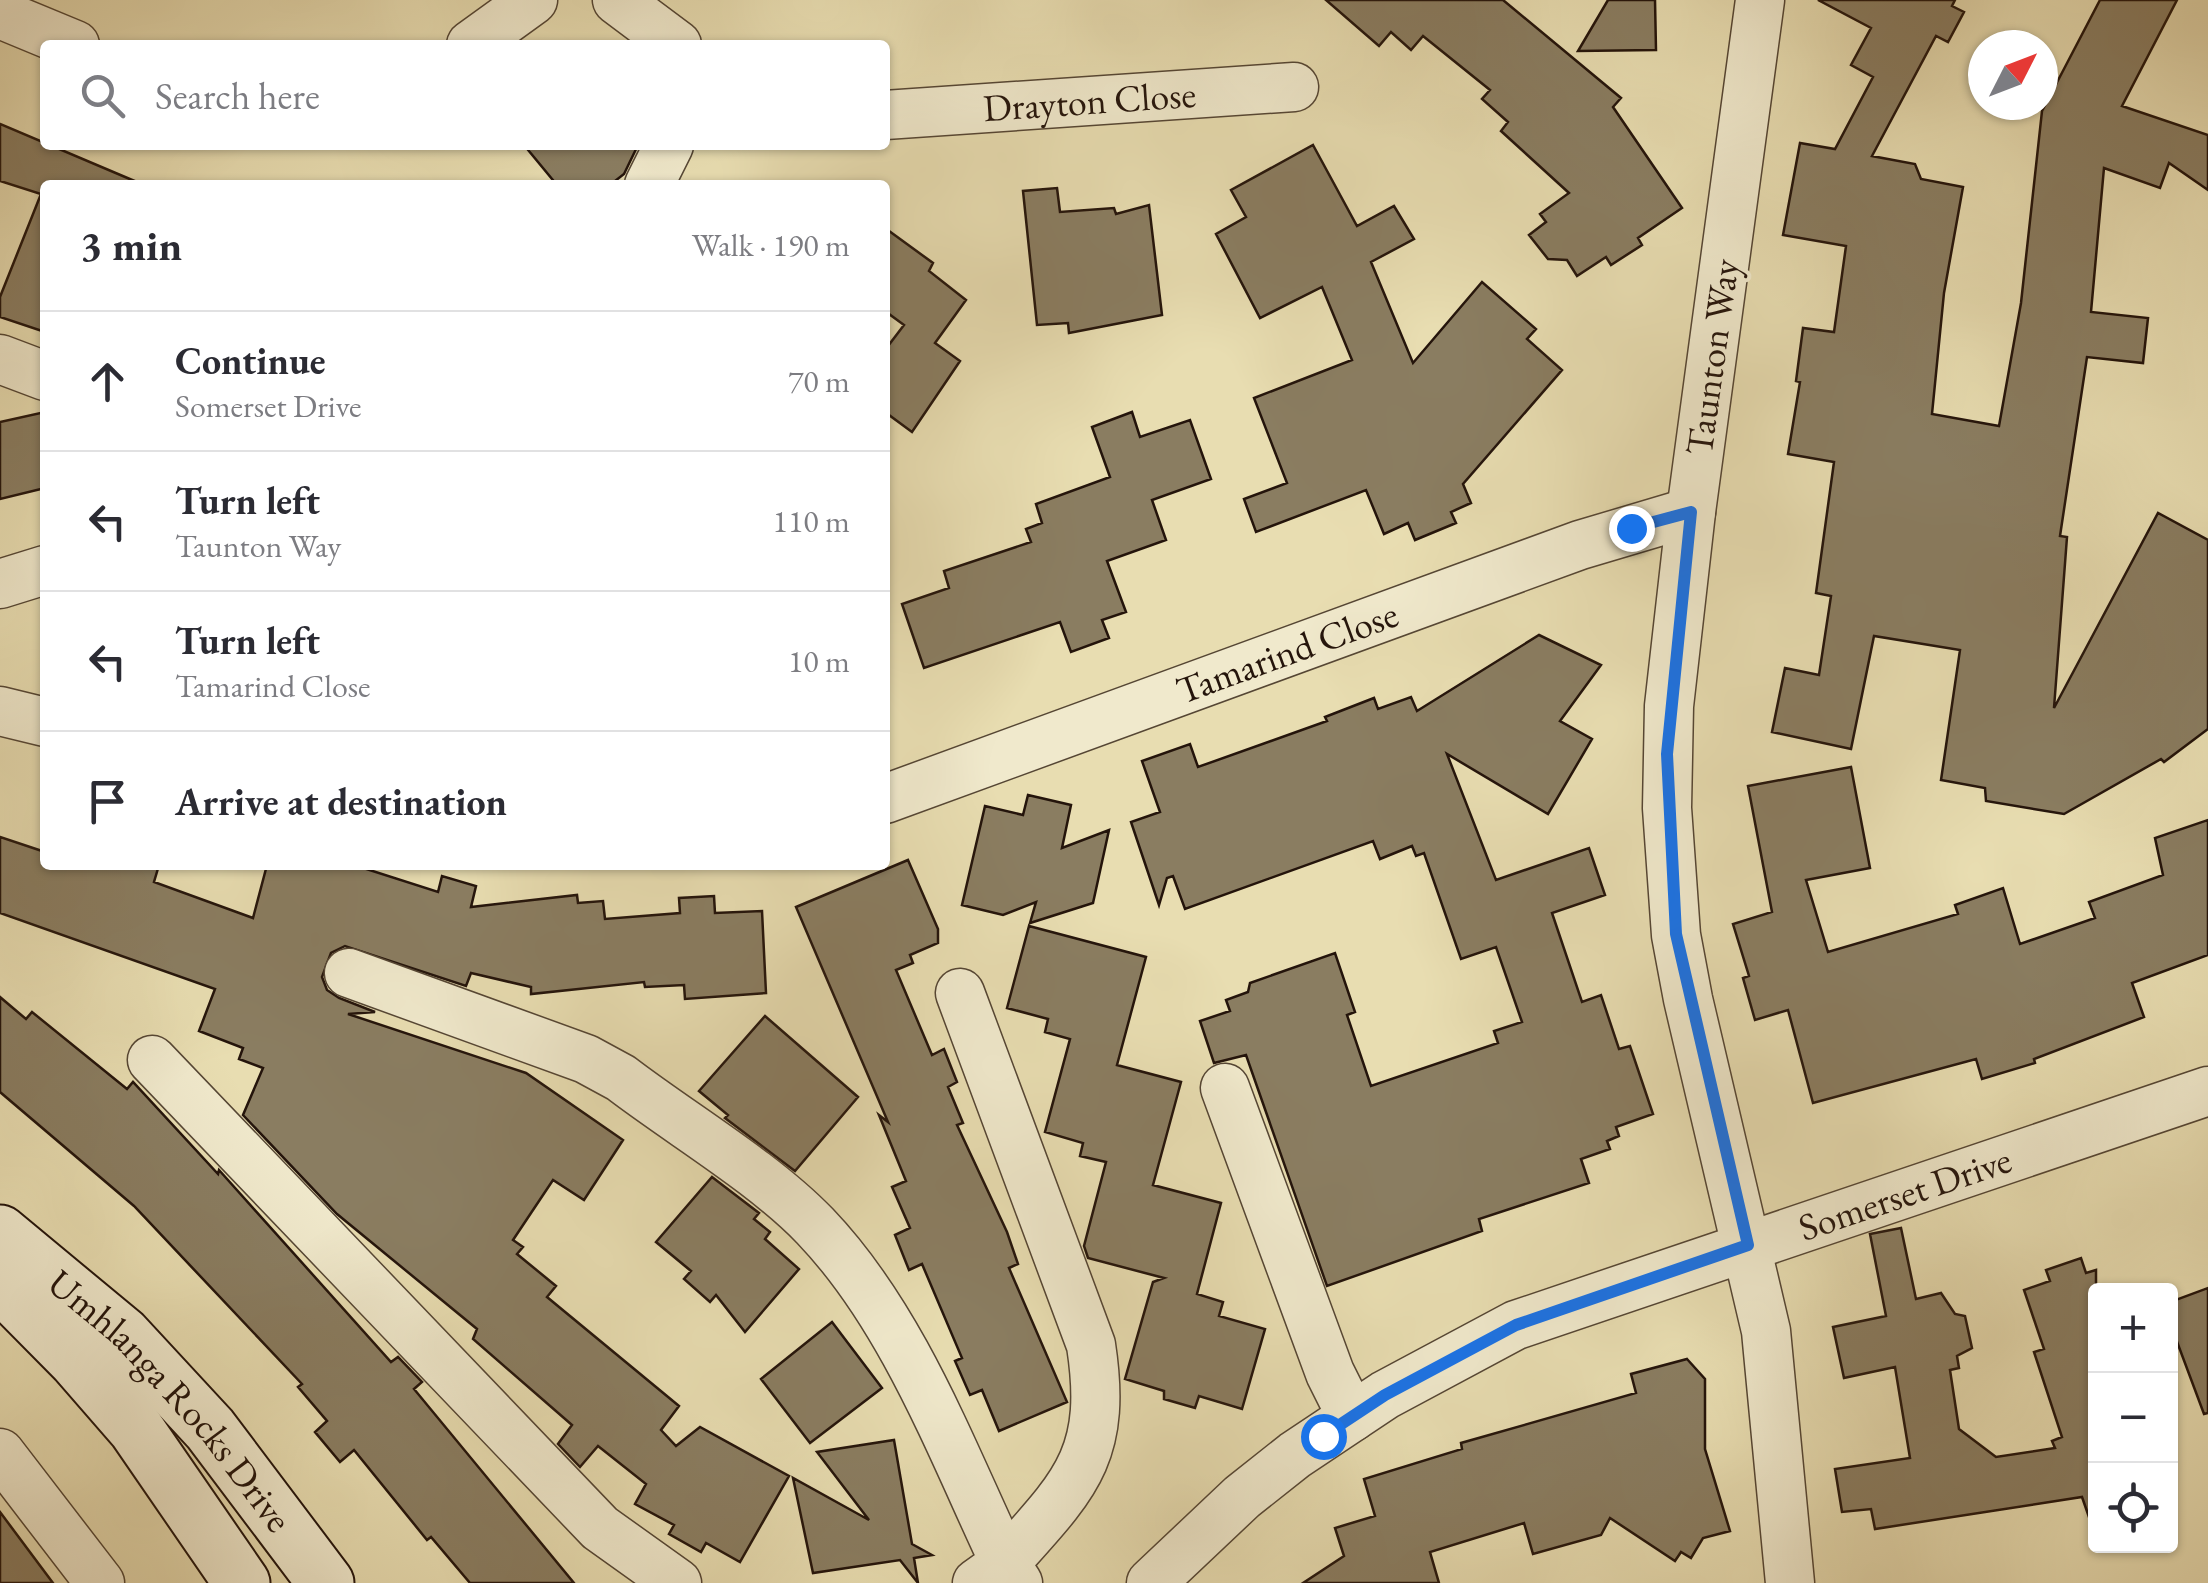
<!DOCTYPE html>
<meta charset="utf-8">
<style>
body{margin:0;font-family:"EB Garamond",serif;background:#f7f7f7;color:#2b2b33}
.controls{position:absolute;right:30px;bottom:30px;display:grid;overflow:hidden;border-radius:10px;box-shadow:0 2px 8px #0004}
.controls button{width:90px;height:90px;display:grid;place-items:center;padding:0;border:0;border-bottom:2px solid #e1e1e2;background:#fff;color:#2b2b33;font:50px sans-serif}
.compass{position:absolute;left:1968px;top:30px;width:90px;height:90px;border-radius:50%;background:#fff;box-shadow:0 2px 8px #0004;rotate:48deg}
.stop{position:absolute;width:30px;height:30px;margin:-22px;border:8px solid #1a73e8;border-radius:50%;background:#fff}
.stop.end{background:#1a73e8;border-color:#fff;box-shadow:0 2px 10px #0008}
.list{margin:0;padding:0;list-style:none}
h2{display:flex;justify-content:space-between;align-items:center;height:130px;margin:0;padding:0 40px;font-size:42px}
h2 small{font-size:32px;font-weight:400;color:#7c7c81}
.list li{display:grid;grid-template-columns:65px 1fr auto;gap:30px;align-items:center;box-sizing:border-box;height:140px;padding:0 40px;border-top:2px solid #e1e1e2}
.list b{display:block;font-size:38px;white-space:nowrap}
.list p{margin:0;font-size:32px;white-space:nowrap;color:#7c7c81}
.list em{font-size:32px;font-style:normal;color:#7c7c81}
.icon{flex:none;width:55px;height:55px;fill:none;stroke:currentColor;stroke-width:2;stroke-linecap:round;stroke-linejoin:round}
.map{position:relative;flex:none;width:2208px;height:1583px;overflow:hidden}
.search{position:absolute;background:#fff;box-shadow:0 2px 8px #0004;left:40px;top:40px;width:850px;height:110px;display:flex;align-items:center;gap:25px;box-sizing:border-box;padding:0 35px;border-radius:10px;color:#7c7c81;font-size:38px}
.panel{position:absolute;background:#fff;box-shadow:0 2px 8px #0004;left:40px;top:180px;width:850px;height:690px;border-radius:10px}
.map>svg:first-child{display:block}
</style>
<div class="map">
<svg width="2208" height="1583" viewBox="0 0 2208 1583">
<rect width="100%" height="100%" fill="#e8ddb1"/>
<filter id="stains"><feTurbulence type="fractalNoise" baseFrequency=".002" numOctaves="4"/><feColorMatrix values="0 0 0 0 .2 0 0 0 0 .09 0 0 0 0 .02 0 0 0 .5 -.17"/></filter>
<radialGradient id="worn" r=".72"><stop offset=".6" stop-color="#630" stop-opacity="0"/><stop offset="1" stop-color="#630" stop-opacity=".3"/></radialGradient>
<!-- building -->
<path fill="#8a7d61" stroke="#24140b" stroke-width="2.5" d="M1326 0H1503L1621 98 1613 107 1682 208 1638 238 1642 245 1611 265 1606 257 1577 276 1567 260 1548 259 1529 235 1546 222 1540 214 1569 193 1501 131 1508 122 1482 99 1490 90 1423 36 1411 50 1391 32 1379 46Z
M1608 0H1655L1656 50 1578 51Z
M1818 0H1955L1952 6 1964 12 1948 42 1936 36 1872 156 1915 164 1921 179 1963 187 1944 293 1932 414 1999 426 2021 303 2042 111 2100 0H2177L2122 106 2208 135V190L2169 163 2160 188 2104 168 2091 312 2148 318 2143 363 2087 357 2060 536 2067 537 2054 708 2158 513 2208 540V729L2164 762 2161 759 2064 814 1986 801 1985 788 1941 780 1960 650 1874 636 1851 749 1772 732 1785 668 1819 675 1831 596 1816 593 1834 462 1788 454 1800 382 1796 381 1803 328 1834 332 1846 246 1783 235 1800 143 1835 149 1873 77 1851 65 1871 28Z
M0 124 144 185H45V332L0 317V297L41 194 0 181Z
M524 145H638L624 174 610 185H557Z
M1313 145 1357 226 1394 206 1414 239 1371 262 1413 363 1482 282 1536 329 1527 339 1562 370 1463 484 1471 503 1451 512 1456 523 1415 540 1408 523 1384 534 1366 490 1256 532 1244 499 1287 483 1254 398 1352 360 1322 287 1260 318 1216 234 1246 217 1231 190Z
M1057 188 1060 212 1114 208 1116 214 1149 205 1162 315 1069 333 1068 323 1037 325 1023 191Z
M885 228 933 263 929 271 966 300 935 343 960 361 912 432 885 412V350L904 325 885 311Z
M45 412V488L0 499V422Z
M1132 412 1140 437 1190 420 1211 479 1152 500 1166 540 1107 561 1126 612 1102 620 1109 638 1071 652 1060 622 924 668 902 604 949 588 944 571 1031 542 1026 529 1042 523 1036 504 1110 477 1092 427Z
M1539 635 1601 665 1560 721 1592 739 1548 814 1447 754 1496 880 1589 848 1605 895 1552 913 1582 1002 1601 995 1619 1049 1630 1046 1653 1114 1616 1127 1619 1136 1607 1141 1610 1149 1581 1159 1589 1183 1479 1219 1482 1231 1327 1286 1246 1055 1214 1063 1200 1021 1230 1011 1226 1000 1248 992 1250 983 1335 953 1355 1012 1347 1015 1371 1086 1498 1043 1494 1031 1522 1022 1496 947 1461 959 1424 853 1416 856 1412 846 1380 859 1373 841 1185 909 1173 876 1167 878 1159 905 1131 822 1160 812 1142 761 1190 744 1198 767 1327 721 1325 717 1374 698 1378 709 1411 697 1417 711Z
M1851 767 1870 868 1806 880 1828 952 1958 914 1955 905 2003 888 2020 944 2095 918 2089 902 2163 875 2155 838 2208 820V955L2132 983 2144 1017 2034 1059 2035 1063 1982 1079 1976 1059 1813 1103 1788 1010 1755 1020 1743 978 1749 976 1733 924 1772 912 1748 786Z
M1028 795 1071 805 1062 848 1109 830 1093 903 1030 923 1036 902 1003 915 962 905 985 806 1023 815Z
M0 837 45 852V865H159L154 882 253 918 267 865H354L438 892 442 876 476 886 471 907 577 895 578 903 603 901 605 919 680 913 679 898 714 896 715 913 762 911 766 993 685 999 684 985 645 987 644 982 531 994V987L471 973 466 986 345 946 331 953 322 977 327 990 339 998 375 1012 348 1014 526 1073 623 1140 584 1200 553 1180 513 1240 523 1247 517 1254 556 1286 547 1297 679 1406 661 1430 676 1446 700 1427 789 1476 740 1562 706 1543 701 1552 669 1534 674 1525 635 1504 646 1484 598 1446 580 1467 558 1444 572 1425 473 1339 477 1329 337 1214 243 1115 263 1068 239 1059 243 1048 199 1031 215 989 0 913Z
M908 860 938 929V943L910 955 913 963 896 970 932 1055 944 1049 957 1082 948 1087 963 1123 957 1125 1007 1232 1018 1264 1009 1268 1067 1402 999 1431 982 1390 970 1395 955 1361 962 1358 922 1264 909 1270 895 1235 910 1228 892 1187 906 1181 879 1115 888 1122 796 907Z
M1029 926 1146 957 1117 1065 1181 1082 1153 1185 1221 1203 1197 1294 1223 1302 1219 1316 1265 1329 1242 1409 1199 1396 1195 1408 1164 1399V1391L1125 1379 1153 1282 1164 1278 1088 1258 1084 1246 1106 1162 1080 1156 1083 1143 1045 1132 1070 1039 1045 1032 1048 1019 1007 1008Z
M0 997 26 1019 32 1012 127 1089 133 1082 218 1174 219 1170 391 1362 398 1357 422 1382 414 1389 574 1583H470L431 1537 427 1540 354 1450 340 1462 315 1432 327 1421 298 1387 302 1384 134 1206 0 1092Z
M765 1016 858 1097 795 1171 725 1118 728 1115 699 1091Z
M712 1177 759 1213 754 1219 770 1232 765 1239 799 1269 745 1332 716 1295 710 1302 684 1279 691 1271 656 1242Z
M1901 1228 1916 1299 1941 1293 1955 1314 1965 1316 1972 1348 1957 1356 1959 1368 1950 1370 1959 1429 1996 1457 2055 1448 2052 1441 2062 1437 2034 1352 2044 1349 2024 1290 2050 1281 2046 1270 2081 1258 2086 1273 2096 1270V1516L2089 1517 2082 1497 1875 1529 1871 1509 1842 1512 1835 1469 1910 1458 1895 1367 1844 1378 1833 1327 1886 1316 1870 1234Z
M2208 1288V1413L2204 1414 2170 1323V1302Z
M832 1322 882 1388 810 1443 761 1379Z
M1687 1359 1705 1379V1449L1730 1531 1703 1538 1691 1558 1681 1552 1675 1561 1610 1518 1601 1535 1533 1554 1524 1523 1430 1552 1439 1583H1303L1344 1556 1335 1528 1375 1516 1364 1479 1462 1449 1461 1443 1636 1393 1631 1374Z
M894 1440 912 1544 932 1555 914 1558 918 1583 900 1560 813 1573 793 1478 869 1520 817 1452Z
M0 1512 53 1583H0Z"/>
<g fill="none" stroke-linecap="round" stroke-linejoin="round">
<defs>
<g id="street">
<path d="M617 0 677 45"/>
<path d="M1760 0 1691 512 1669 706 1667 808 1676 935 1688 999 1766 1331 1790 1583"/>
<path d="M0 14 75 45"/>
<path d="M471 45 533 0"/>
<path id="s1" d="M885 115 1294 87"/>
<path d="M649 185 669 145"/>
<path d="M0 359 45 376"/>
<path d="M0 584 45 570"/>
<path d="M0 711 45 722"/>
<path id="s2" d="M885 799 1580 545 1691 512"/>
<path d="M349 973 586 1059 621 1078C681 1124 763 1172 815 1226 903 1318 951 1449 1005 1563L977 1583"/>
<path d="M960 993 1091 1345C1108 1456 1075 1485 1005 1563L1018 1583"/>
<path d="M152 1060 600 1528 677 1583"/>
<path d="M1225 1088 1330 1373 1352 1417"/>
<path d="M0 1453 100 1583"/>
<path id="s3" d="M1151 1583 1242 1497 1295 1455 1385 1395 1516 1325 2208 1091"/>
</g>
<g id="secondary">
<path id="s4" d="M0 1233 123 1335 210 1429 326 1583"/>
<path d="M0 1283 76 1360 136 1429 242 1583"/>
</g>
</defs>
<!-- street casing -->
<use href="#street" stroke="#554634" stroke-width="51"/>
<!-- secondary casing -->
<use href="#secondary" stroke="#24140b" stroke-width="59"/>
<!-- street -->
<use href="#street" stroke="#f0e9cc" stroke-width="48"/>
<!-- secondary -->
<use href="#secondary" stroke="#f0e9cc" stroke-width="55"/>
</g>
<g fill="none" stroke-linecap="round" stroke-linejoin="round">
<!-- route -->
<path stroke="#1a73e8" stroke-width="12" d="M1323 1436 1385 1395 1516 1325 1748 1245 1676 934 1667 754 1691 512 1631 528"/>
</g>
<g text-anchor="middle" stroke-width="8" stroke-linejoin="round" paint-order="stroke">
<!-- street labels -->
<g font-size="38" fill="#24140b" stroke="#f0e9cc">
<text dy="13" stroke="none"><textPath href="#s1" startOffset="205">Drayton Close</textPath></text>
<text transform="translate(1712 357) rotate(-82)" y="13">Taunton Way</text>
<text dy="13" stroke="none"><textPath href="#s2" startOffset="428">Tamarind Close</textPath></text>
<text dy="13" stroke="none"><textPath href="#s3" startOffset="860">Somerset Drive</textPath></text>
<text dy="13" stroke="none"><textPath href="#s4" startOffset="240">Umhlanga Rocks Drive</textPath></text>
</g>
</g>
<rect width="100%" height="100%" filter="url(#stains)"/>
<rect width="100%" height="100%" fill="url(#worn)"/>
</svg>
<div class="controls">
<button>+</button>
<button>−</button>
<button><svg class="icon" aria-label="locate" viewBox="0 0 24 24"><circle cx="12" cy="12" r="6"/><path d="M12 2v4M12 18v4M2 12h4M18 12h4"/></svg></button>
</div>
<svg class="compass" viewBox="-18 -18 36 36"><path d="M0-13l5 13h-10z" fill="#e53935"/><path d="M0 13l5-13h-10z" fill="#7c7c81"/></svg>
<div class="stop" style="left:1323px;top:1436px"></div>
<div class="stop end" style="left:1631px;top:528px"></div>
<div class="search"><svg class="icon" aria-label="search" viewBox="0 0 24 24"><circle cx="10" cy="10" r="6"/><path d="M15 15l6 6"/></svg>Search here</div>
<section class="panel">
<h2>3 min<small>Walk · 190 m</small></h2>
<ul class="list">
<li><svg class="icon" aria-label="ahead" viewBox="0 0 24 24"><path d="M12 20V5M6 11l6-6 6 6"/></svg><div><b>Continue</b><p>Somerset Drive</p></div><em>70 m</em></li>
<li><svg class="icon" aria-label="left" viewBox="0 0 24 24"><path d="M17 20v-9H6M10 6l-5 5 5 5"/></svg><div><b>Turn left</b><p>Taunton Way</p></div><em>110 m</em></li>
<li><svg class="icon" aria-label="left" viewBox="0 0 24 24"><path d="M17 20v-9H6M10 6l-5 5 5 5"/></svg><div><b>Turn left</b><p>Tamarind Close</p></div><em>10 m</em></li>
<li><svg class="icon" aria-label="arrive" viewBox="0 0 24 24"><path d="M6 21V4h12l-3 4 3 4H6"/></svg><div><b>Arrive at destination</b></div></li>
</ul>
</section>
</div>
